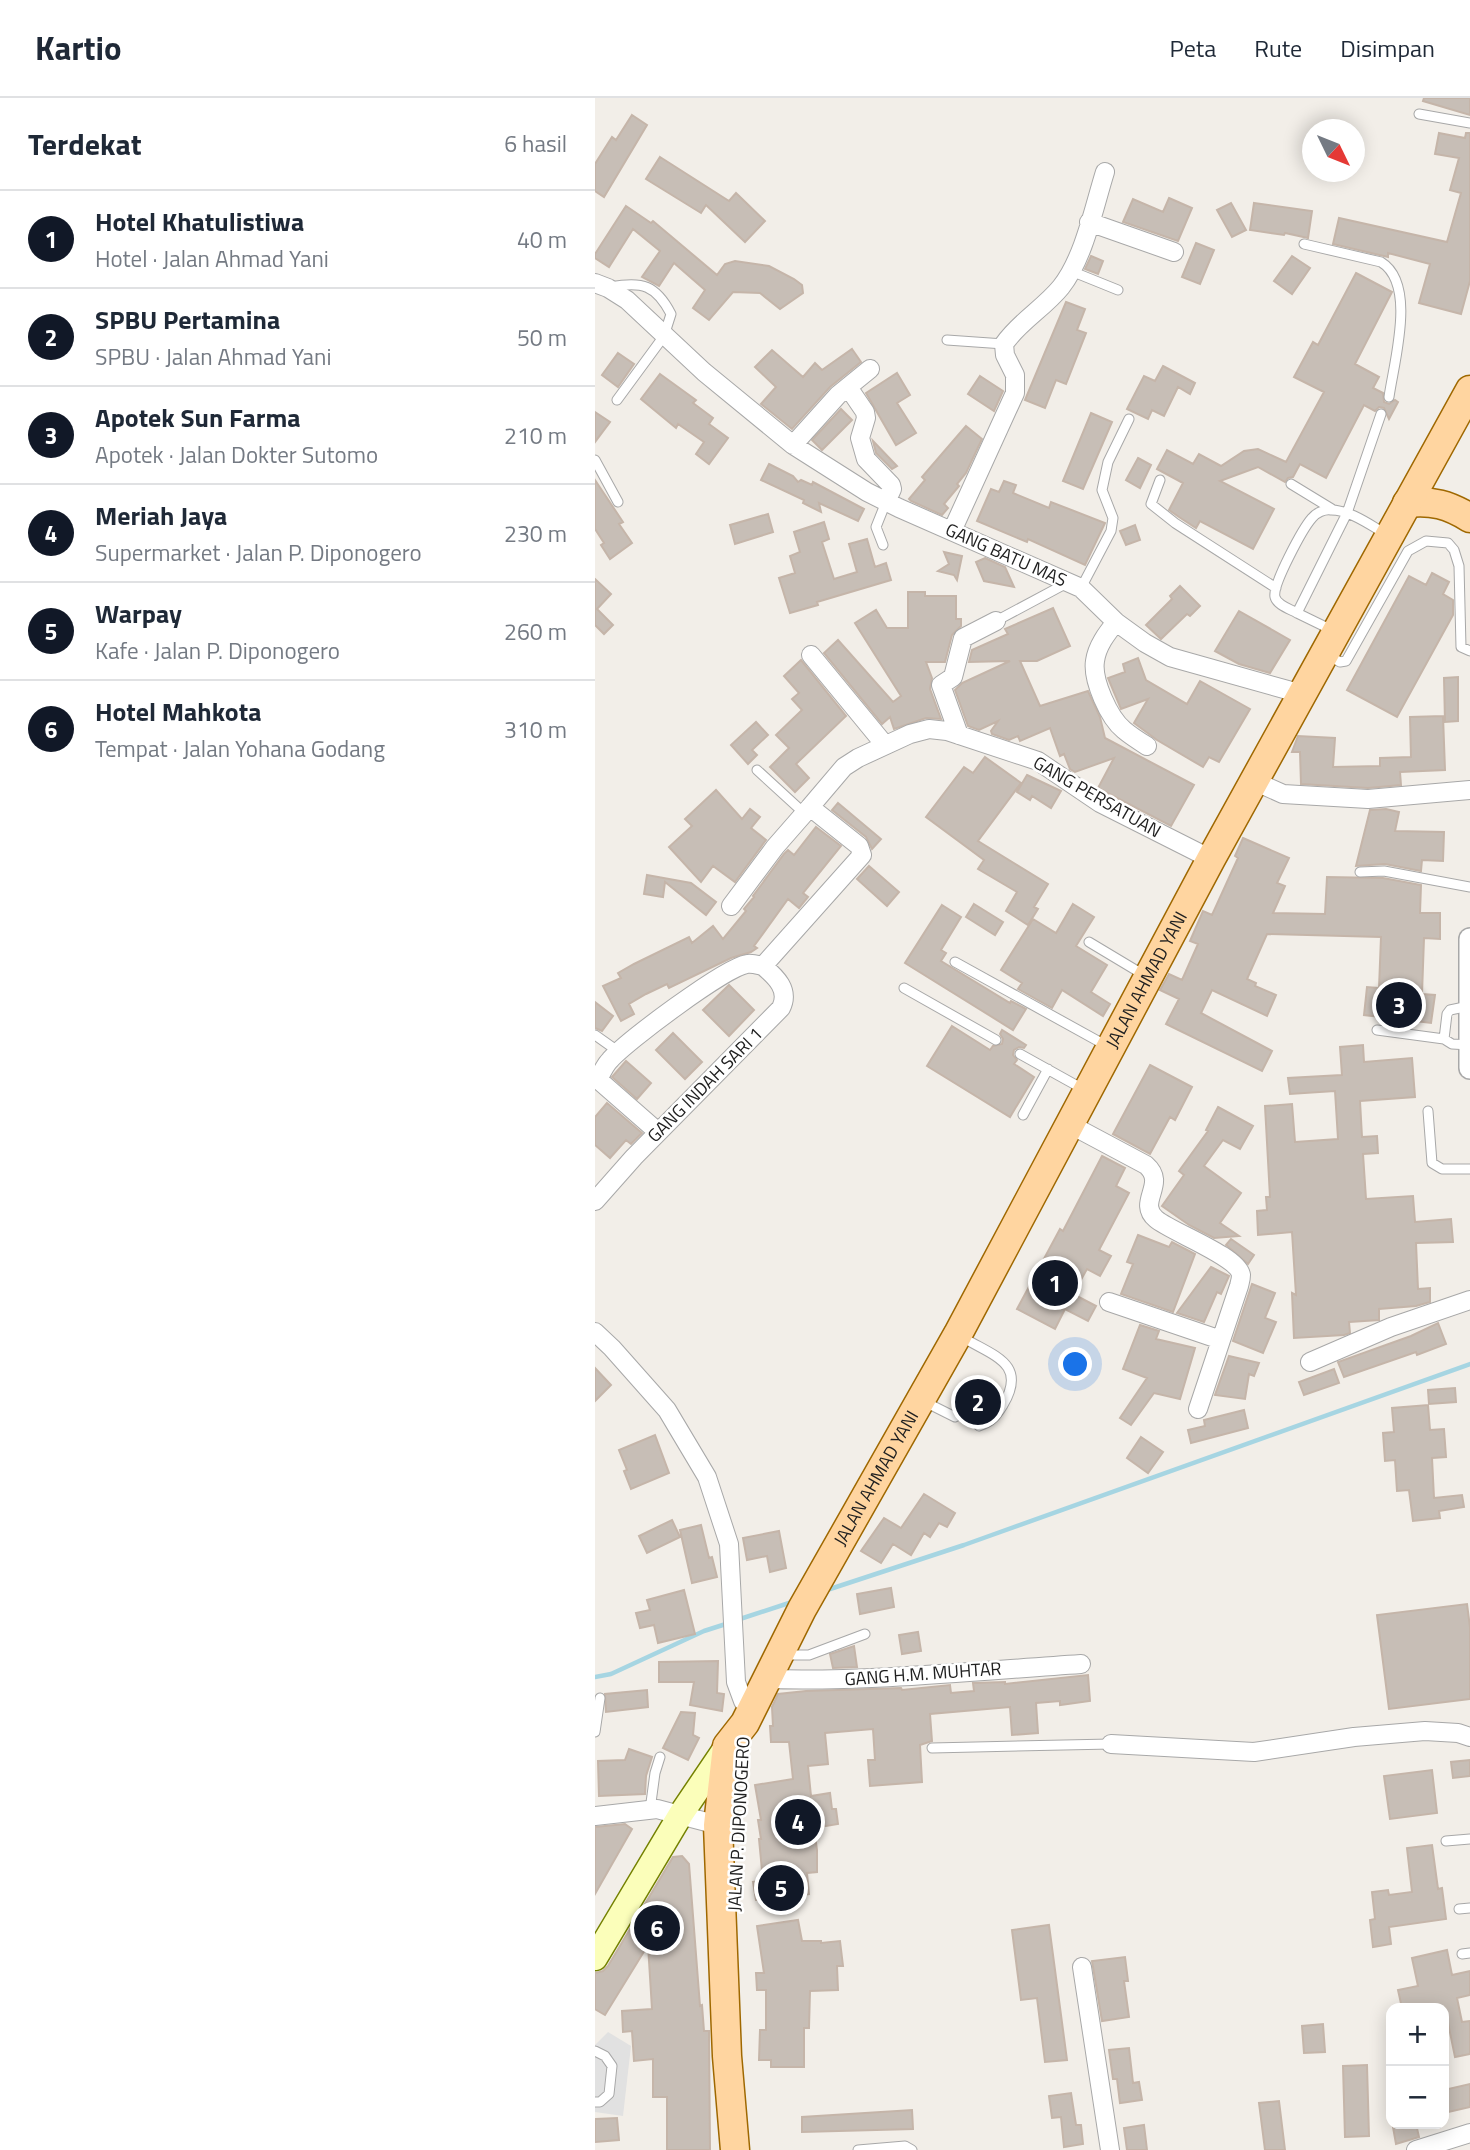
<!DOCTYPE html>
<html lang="id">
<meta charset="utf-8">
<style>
body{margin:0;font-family:"Titillium Web",sans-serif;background:#f6f6f7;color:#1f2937}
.controls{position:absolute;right:21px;bottom:21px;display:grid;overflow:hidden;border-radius:14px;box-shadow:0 4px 18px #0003}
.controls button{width:63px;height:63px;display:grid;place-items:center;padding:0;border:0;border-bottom:2px solid #e0e1e3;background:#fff;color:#1f2937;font:35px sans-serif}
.compass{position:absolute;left:707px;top:21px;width:63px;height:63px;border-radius:50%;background:#fff;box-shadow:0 4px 18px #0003;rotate:133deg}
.you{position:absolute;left:481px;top:1267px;width:24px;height:24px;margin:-18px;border:5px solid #fff;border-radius:50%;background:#1a73e8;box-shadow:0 0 0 10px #1a73e833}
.badge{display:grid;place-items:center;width:46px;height:46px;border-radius:50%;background:#111827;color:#fff;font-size:23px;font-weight:700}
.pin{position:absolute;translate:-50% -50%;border:4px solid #fff;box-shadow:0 2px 7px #0006}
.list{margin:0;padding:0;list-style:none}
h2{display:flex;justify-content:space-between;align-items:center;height:91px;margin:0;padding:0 28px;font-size:30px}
h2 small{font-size:23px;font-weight:400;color:#747a83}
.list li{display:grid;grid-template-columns:46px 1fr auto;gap:21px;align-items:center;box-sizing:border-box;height:98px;padding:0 28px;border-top:2px solid #e0e1e3}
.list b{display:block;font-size:26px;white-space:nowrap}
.list p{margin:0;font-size:23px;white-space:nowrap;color:#747a83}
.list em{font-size:23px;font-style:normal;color:#747a83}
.map{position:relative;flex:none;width:875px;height:2052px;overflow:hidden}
header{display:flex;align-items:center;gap:42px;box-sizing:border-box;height:98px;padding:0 35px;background:#fff;border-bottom:2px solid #e0e1e3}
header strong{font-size:33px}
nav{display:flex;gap:38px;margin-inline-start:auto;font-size:24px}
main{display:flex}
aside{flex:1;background:#fff}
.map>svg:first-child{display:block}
</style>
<header>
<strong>Kartio</strong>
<nav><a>Peta</a><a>Rute</a><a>Disimpan</a></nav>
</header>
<main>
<aside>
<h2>Terdekat<small>6 hasil</small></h2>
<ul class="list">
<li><span class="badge">1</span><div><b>Hotel Khatulistiwa</b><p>Hotel · Jalan Ahmad Yani</p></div><em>40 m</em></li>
<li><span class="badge">2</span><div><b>SPBU Pertamina</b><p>SPBU · Jalan Ahmad Yani</p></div><em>50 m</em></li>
<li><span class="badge">3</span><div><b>Apotek Sun Farma</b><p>Apotek · Jalan Dokter Sutomo</p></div><em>210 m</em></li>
<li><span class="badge">4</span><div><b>Meriah Jaya</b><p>Supermarket · Jalan P. Diponogero</p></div><em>230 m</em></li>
<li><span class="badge">5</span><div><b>Warpay</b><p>Kafe · Jalan P. Diponogero</p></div><em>260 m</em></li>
<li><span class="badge">6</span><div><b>Hotel Mahkota</b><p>Tempat · Jalan Yohana Godang</p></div><em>310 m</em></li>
</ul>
</aside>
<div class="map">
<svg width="875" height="2052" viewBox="0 0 875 2052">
<rect width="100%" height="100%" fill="#f2eee8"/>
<!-- parking -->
<path fill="#e1e1e1" d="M13 1934 36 1948 28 2018 0 2014V1947Z"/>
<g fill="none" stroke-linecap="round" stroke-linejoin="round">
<!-- stream -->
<path stroke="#a6d5e2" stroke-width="4.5" d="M229 1493 369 1447 875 1266
M142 1522 197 1504
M0 1579 16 1576 109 1533 134 1525"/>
</g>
<!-- building -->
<path fill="#c7beb6" stroke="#c5b5a9" stroke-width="2" d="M829 0H875V17L828 3Z
M37 17 52 27 9 99 0 93V66L17 39 21 42Z
M844 35 870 40 871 35H875V183L866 216 824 205 835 166 793 155V159L738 146 744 120 852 144 866 95 855 92 864 60 840 56Z
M65 59 134 103 141 95 170 123 150 144 111 107 106 115 51 81Z
M574 100 597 110 583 143 528 124 538 101 568 114Z
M636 105 651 132 637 139 622 112Z
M659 105 717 113 713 140 690 135 689 137 655 132Z
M31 108 56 125 58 123 122 177 130 166 140 163 174 168 199 181 207 187 208 195 185 211 165 195 138 194 114 222 98 210 110 192 79 165 64 188 47 179 65 153 38 131 14 169 0 160V156Z
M601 145 619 152 605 186 587 179Z
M496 158 508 163 503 176 490 171Z
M697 158 715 170 697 196 679 183Z
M761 175 797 194 760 266 784 279 778 290 788 295 789 304 794 306 800 302 803 304 794 321 789 310 784 309 780 313 769 307 731 380 705 366 698 379 693 380 690 384 663 369 625 383 679 411 658 451 605 423 601 430 584 419 574 412 588 385 562 371 572 352 598 366 604 356 626 368 649 353 663 351 691 364 729 294 699 279 718 244 723 247Z
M471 204 490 211 482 232 491 235 471 286 461 282 450 310 430 302Z
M257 251 266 264 235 289 197 331 166 306 181 289 160 269 177 252 208 279 220 265 227 272Z
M23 255 39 266 23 289 7 277Z
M568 268 600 285 595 296 583 289 569 318 557 312 553 321 532 311 549 278 560 283Z
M302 275 315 297 302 305 321 335 301 347 271 295Z
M65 276 101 302 98 305 118 320 114 326 133 340 114 366 101 356 109 344 83 326 81 330 46 301Z
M385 278 408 293 399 313 373 296Z
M246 311 257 322 227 352 217 342Z
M0 314 15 324 0 344Z
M496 315 517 324 488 391 468 383Z
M371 328 387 341 371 375 362 386 364 388 349 406 353 410 347 417 316 403 314 401 330 382 327 379Z
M278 343 302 368 297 371 281 355Z
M543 360 556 367 545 390 531 382Z
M174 366 198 378 203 384 206 382 217 387 218 384 269 411 263 423 224 405 226 414 208 405 209 402 166 382Z
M0 382 28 424 24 426 37 445 15 461 6 447 9 445 0 431Z
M409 383 421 387 418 395 454 410 456 404 510 425 490 467 433 441 432 444 382 423 396 391 404 394Z
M173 416 178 434 140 446 135 427Z
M229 424 234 441 227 444 239 481 262 474 254 446 272 441 280 469 291 465 296 482 222 504 223 507 195 515 184 480 200 475 195 458 205 454 199 434Z
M540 427 545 442 531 447 525 433Z
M349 454 367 458 362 482 359 477 343 473 354 466Z
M390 460 410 469 419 489 389 483 381 464Z
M837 475 854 484 848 496 858 502V517L802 619 752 592 814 478 831 487Z
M0 481 16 496 2 511 18 527 9 536 0 527Z
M585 488 605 508 595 518 592 516 566 541 551 527 577 501 575 498Z
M313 494H330V498H361V521H366V528L357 537 350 564H331L337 580 335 591 346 621 331 620 299 631 295 619 287 626 229 555 243 542 298 604 306 598 260 525 281 512 292 530H313Z
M458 510 475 548 442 563H425L445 608 493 593 505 619 510 640 599 687 576 728 503 690 519 660 480 674 475 671 469 656 465 658 455 630 425 643 423 638 414 642 397 636 396 633 403 623 384 632 373 628 360 592 367 585 415 563 374 564 377 552 413 536 410 531Z
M644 513 695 542 675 575 644 566 620 553Z
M543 560 551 582 592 606 605 583 655 611 624 664 614 659 608 669 562 642 539 625 553 601 526 611 513 580 530 574 528 566Z
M206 562 251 618 201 666 214 680 200 694 175 669 194 650 181 637 207 612 197 601 204 595 189 578Z
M863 579V623L850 624 849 580Z
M848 618 850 672 805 674 806 687 773 690 706 686 705 654H697L703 638 740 640 738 669 785 668V660L816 659 815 619Z
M161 624 173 637 157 652 162 657 153 666 136 647Z
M390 659 426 685 383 743 453 786 439 809 443 811 433 827 411 813 422 794 383 771 389 762 331 719 369 669 378 675Z
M432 677 466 693 456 710 437 698 435 702 422 694Z
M121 692 147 721 155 711 165 719 156 730 171 742 140 784 118 768 106 784 74 749 97 728 90 721Z
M243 705 286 741 277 751 271 739 237 712Z
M791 711 804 714 800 733 849 734 848 763 827 762 826 773 790 766 761 768 775 712Z
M221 729 246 748 208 795 213 799 204 810 193 801 159 848 162 850 156 854 136 860 74 890 72 886 51 896 34 906 39 916 26 923 8 888 26 880 23 875 39 866 94 839 97 845 118 828 128 841 151 813 149 811 159 799 158 798 189 756 193 752 199 757Z
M648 740 694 760 682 785 690 788 678 815 730 816 732 779 788 780 826 787 825 815H845V841L829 840 827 896 840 897 836 925 769 917 772 889 784 890 786 839 672 836 652 881 661 885 660 888 681 897 672 918 617 892 606 915 677 953 667 973 571 926 584 901 565 892 574 876 587 882 603 846 595 843 608 813 617 817 643 760 640 758Z
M274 768 304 794 292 808 262 781Z
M52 777 96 785 121 804 111 817 70 784 68 799 49 796Z
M379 806 408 824 400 837 371 819Z
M478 806 499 819 481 848 512 867 496 894 515 906 508 918 467 892 457 910 423 891 427 885 406 872 438 821 461 835Z
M347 807 366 819 346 852 351 855 346 863 415 905 416 903 431 911 418 932 310 865Z
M134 887 159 912 134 938 108 912Z
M0 904 18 918 7 933 0 930Z
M357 928 395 952 398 948 407 946 408 941 405 936 407 932 431 947 429 950 424 949 419 952 418 957 422 962 419 966 439 979 415 1019 332 968Z
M78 935 107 964 90 981 61 952Z
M768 947 769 964 817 960 820 999 765 1003 767 1039 782 1038 783 1055 768 1056 771 1101 818 1098 820 1124 856 1121 858 1144 821 1145 823 1191 835 1190V1204L821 1208 784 1211V1222L754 1224 755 1235 749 1237 699 1240 697 1195 701 1197 697 1134 663 1137 662 1113 672 1112 671 1099H675L670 1008 697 1006 700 1044 743 1041 740 993 695 996 693 980 747 977 745 949Z
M31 963 56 985 42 1001 17 979Z
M555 967 597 989 580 1022 575 1019 555 1056 518 1036Z
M12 1005 47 1035 36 1046 31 1042 15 1060 0 1047V1019Z
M623 1009 658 1028 645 1051 628 1042 609 1068 646 1095 625 1125 644 1138 619 1140 594 1127 567 1108 589 1077 584 1073 613 1033 611 1032Z
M507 1058 530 1070 521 1088 534 1095 504 1152 516 1158 505 1178 492 1171 478 1196 501 1208 493 1223 470 1211 460 1231 422 1211 465 1131 468 1133Z
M543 1137 574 1149 577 1144 600 1156 578 1214 526 1196 538 1166 532 1164Z
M636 1141 659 1157 653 1166 631 1147Z
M616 1169 634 1178 626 1196 622 1194 609 1224 582 1215Z
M657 1186 680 1195 670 1220 681 1224 668 1255 638 1243Z
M843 1225 851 1246 822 1257 821 1254 749 1279 743 1264 816 1238Z
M545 1227 564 1233 561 1241 600 1250 585 1301 559 1295 536 1327 525 1320 552 1280 528 1271Z
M634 1258 664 1265 659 1278 654 1276 650 1301 620 1297Z
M0 1270 16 1287 0 1303Z
M739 1271 744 1285 709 1297 704 1284Z
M860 1290 861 1304 834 1306 833 1292Z
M833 1307 835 1332 849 1331 851 1359 837 1360 839 1400 867 1397 869 1409 844 1413 845 1420 818 1423 814 1392 802 1393 800 1362 790 1363 788 1335 799 1334 797 1310Z
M649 1312 653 1330 596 1345 593 1332 610 1328 609 1322Z
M60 1337 74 1375 36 1391 29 1373 32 1372 24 1352Z
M546 1339 568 1354 553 1375 532 1360Z
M329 1396 360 1415 352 1429 344 1425 335 1439 329 1435 316 1457 298 1446 286 1465 266 1453 289 1420 306 1430Z
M77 1422 85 1439 52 1455 44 1438Z
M106 1427 114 1460 117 1459 122 1479 97 1485 85 1432Z
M184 1433 191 1470 175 1474 172 1458 152 1462 148 1440Z
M296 1490 299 1509 265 1516 262 1496Z
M89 1492 100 1536 63 1545 59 1527 45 1530 41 1515 55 1512 52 1502Z
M872 1506 875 1529V1601L794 1611 782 1517Z
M323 1534 326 1553 307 1556 304 1537Z
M259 1548 262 1569 238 1570 235 1556Z
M123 1563 122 1595 129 1596 127 1613 95 1607 99 1584H64V1564Z
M493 1577 495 1603 465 1607V1603L441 1605 443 1635 417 1637 415 1609 335 1616 337 1643 325 1647 327 1684 275 1688 273 1662H280L278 1631 230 1635 233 1666 213 1668 216 1698 235 1695 237 1711H241L243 1726 219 1730 222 1752V1774L212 1775 214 1796 161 1802 158 1784 168 1783 164 1741H166L163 1722H166L160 1687 198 1681 194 1644H176L175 1628H178L177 1609 183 1596 211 1593 306 1590 307 1592 355 1587 356 1595 379 1593 378 1585 410 1584V1586Z
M52 1592 53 1609 11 1614 10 1596Z
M86 1614 100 1615 98 1637 104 1640 93 1662 68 1650Z
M34 1651 57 1659 51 1678 50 1696 4 1698 3 1663 30 1662Z
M875 1662V1678L858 1680 856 1664Z
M837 1672 842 1715 795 1721 789 1678Z
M30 1726 37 1731 0 1796V1729Z
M837 1747 843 1791 847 1790 851 1821 794 1829 796 1846 778 1849 775 1822 780 1821 777 1794 793 1792 794 1797 817 1794 812 1750Z
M87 1758 94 1766 105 1908 107 1907 109 1933H114L115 2052H72V1999H58V1961L39 1963 37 1933 28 1934 27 1913 57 1911 53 1847 10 1917 0 1911V1875L8 1873 13 1868 78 1759Z
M203 1822 207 1843H226V1845L245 1843 248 1868H242L243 1892 215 1893 214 1930H209V1969H176V1962H164L165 1932H171V1892H162L161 1875H169L162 1828Z
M454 1827 472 1962 450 1964 442 1900 426 1902 417 1832Z
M852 1852 857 1877 875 1873V1897L862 1900 867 1924 875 1923V1956L860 1959 850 1910H840V1908L807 1910 803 1892 823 1888 817 1860Z
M530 1859 533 1883H529L534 1919 507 1923 497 1863Z
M728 1926 730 1954 709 1955 707 1928Z
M534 1950 538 1985 544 1984 547 2002 525 2005 522 1981H518L514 1952Z
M772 1967 774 2038 750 2039 748 1968Z
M875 1986V2009L849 2015V1992Z
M476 1995 481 2027H486L488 2046 469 2049 466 2019 457 2020 454 1998Z
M684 2003 690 2052H670L664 2005Z
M317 2012 318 2031 207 2034V2019Z
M22 2020 24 2042 0 2044V2021Z
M821 2026 824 2039 801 2046 798 2029Z
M549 2027 552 2052H532L529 2030Z"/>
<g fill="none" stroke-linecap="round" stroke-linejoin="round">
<defs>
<path id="service" d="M824 16 875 25
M709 146 786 164C822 186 799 263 794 299
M476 173 523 192
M16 189C47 183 61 187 76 216L69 238 22 302
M352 242 409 246
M0 362 23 404
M565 382 556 406 580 425 681 490
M696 386 737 411
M288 447 281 429 291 404
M486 490 516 433 518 420 507 392 513 364 534 321
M702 515C695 511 682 507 680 499 677 487 708 430 717 420 721 415 729 411 736 412 755 412 775 427 791 436
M401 523 472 485
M739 533 702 515 752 415 786 316
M731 556 745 564 751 563 813 453 831 443 853 445 859 452 864 468 866 549 875 553
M162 672 209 715
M765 774 789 773 875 789
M494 844 549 877
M360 864 512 948
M309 890 401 942
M874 908 855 912 852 916 849 941 857 946 875 947
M782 932 849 941
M0 937 24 954
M425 956 488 991
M833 1013 837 1065 847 1071H875
M428 1017 453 971
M367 1239C398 1258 433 1265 408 1307 401 1318 397 1324 384 1328
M330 1304 360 1319
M188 1557H214L270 1536
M0 1634 5 1600
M337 1650 516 1646
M55 1712 60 1675 65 1659
M851 1743 875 1741
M864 1811 875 1810
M867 1856 875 1855
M0 1953 10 1958 17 1968 14 1996 5 2004H0
M263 2052 310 2048 317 2052"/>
<path id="minor" d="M494 124 579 154
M0 185 13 190 32 202 109 274 198 347 272 394 304 410 486 490 521 524 550 545 575 559 707 596
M253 289 270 314 271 320 265 340 271 361 296 387 297 391 291 404
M198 347 243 297 275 271
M357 433 420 295V277L410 257 409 246C424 224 449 210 466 189 489 160 499 109 510 74
M521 524C512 535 502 548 500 563 497 582 514 620 529 632 536 638 544 643 552 648
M216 557 290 647
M364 637 346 587 358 579 368 540 401 523
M659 683 688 696 773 701 875 692
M136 808 180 749 215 709
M168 868 267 757 264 748 215 709 249 669 263 660 315 636 334 631 352 633 443 663 505 705 616 761
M476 1027 551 1067C573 1086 541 1104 561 1121 576 1134 643 1158 646 1177 646 1181 645 1184 644 1188L603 1311
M63 1034 7 985 4 980C7 974 10 967 15 962 32 943 129 870 152 866 157 865 163 867 168 868
M0 1103 39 1059 186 910C195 892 181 879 168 868
M514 1204 626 1242
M0 1234 17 1250 72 1312 112 1379 134 1446 141 1584 148 1603 155 1612
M715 1264 796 1229 875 1202
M171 1581C276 1584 381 1573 486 1566
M516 1646 659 1654 759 1639 830 1633 863 1635 875 1639
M0 1718 62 1711 123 1727
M487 1869 515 2052
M821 2052 875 2035"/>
<path id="tertiary" d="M875 841V970"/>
<path id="secondary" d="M0 1860 86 1716 132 1648 135 1647"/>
<g id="primary">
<path d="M812 405C837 402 854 407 875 420"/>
<path id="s1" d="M140 2052 132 1958 123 1727 132 1648 150 1625 207 1511 363 1236 616 761 875 292"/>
</g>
</defs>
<!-- service casing -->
<use href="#service" stroke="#a8a8a8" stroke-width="11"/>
<!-- minor casing -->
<use href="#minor" stroke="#a8a8a8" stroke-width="20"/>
<!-- tertiary casing -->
<use href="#tertiary" stroke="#a8a8a8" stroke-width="24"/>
<!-- secondary casing -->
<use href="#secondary" stroke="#748100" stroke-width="27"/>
<!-- primary casing -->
<use href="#primary" stroke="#9f6800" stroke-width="31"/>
<!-- service -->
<use href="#service" stroke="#fff" stroke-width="9"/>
<!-- minor -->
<use href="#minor" stroke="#fff" stroke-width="18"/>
<!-- tertiary -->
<use href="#tertiary" stroke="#fff" stroke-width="21"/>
<!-- secondary -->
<use href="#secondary" stroke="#fbfeba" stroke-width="24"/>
<!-- primary -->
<use href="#primary" stroke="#ffd5a0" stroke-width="28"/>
</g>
<g text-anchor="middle" stroke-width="5" stroke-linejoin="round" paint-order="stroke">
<!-- street labels -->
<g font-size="18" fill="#212121" stroke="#fff">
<text transform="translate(411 457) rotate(24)" y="6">GANG BATU MAS</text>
<text transform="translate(502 699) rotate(30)" y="6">GANG PERSATUAN</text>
<text dy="6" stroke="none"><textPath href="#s1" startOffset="1279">JALAN AHMAD YANI</textPath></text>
<text transform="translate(110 987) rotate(-45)" y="6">GANG INDAH SARI 1</text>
<text dy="6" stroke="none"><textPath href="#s1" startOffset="712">JALAN AHMAD YANI</textPath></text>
<text transform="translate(328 1576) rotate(-4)" y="6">GANG H.M. MUHTAR</text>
<text transform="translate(144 1726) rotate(-87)" y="6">JALAN P. DIPONOGERO</text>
</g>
</g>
</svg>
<div class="controls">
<button>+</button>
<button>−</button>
</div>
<svg class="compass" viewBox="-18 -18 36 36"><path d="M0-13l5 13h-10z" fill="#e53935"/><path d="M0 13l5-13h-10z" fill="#747a83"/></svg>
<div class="you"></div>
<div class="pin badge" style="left:460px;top:1185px">1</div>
<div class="pin badge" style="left:383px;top:1304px">2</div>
<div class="pin badge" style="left:804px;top:907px">3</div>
<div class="pin badge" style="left:203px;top:1724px">4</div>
<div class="pin badge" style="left:186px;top:1790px">5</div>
<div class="pin badge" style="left:62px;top:1830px">6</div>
</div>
</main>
